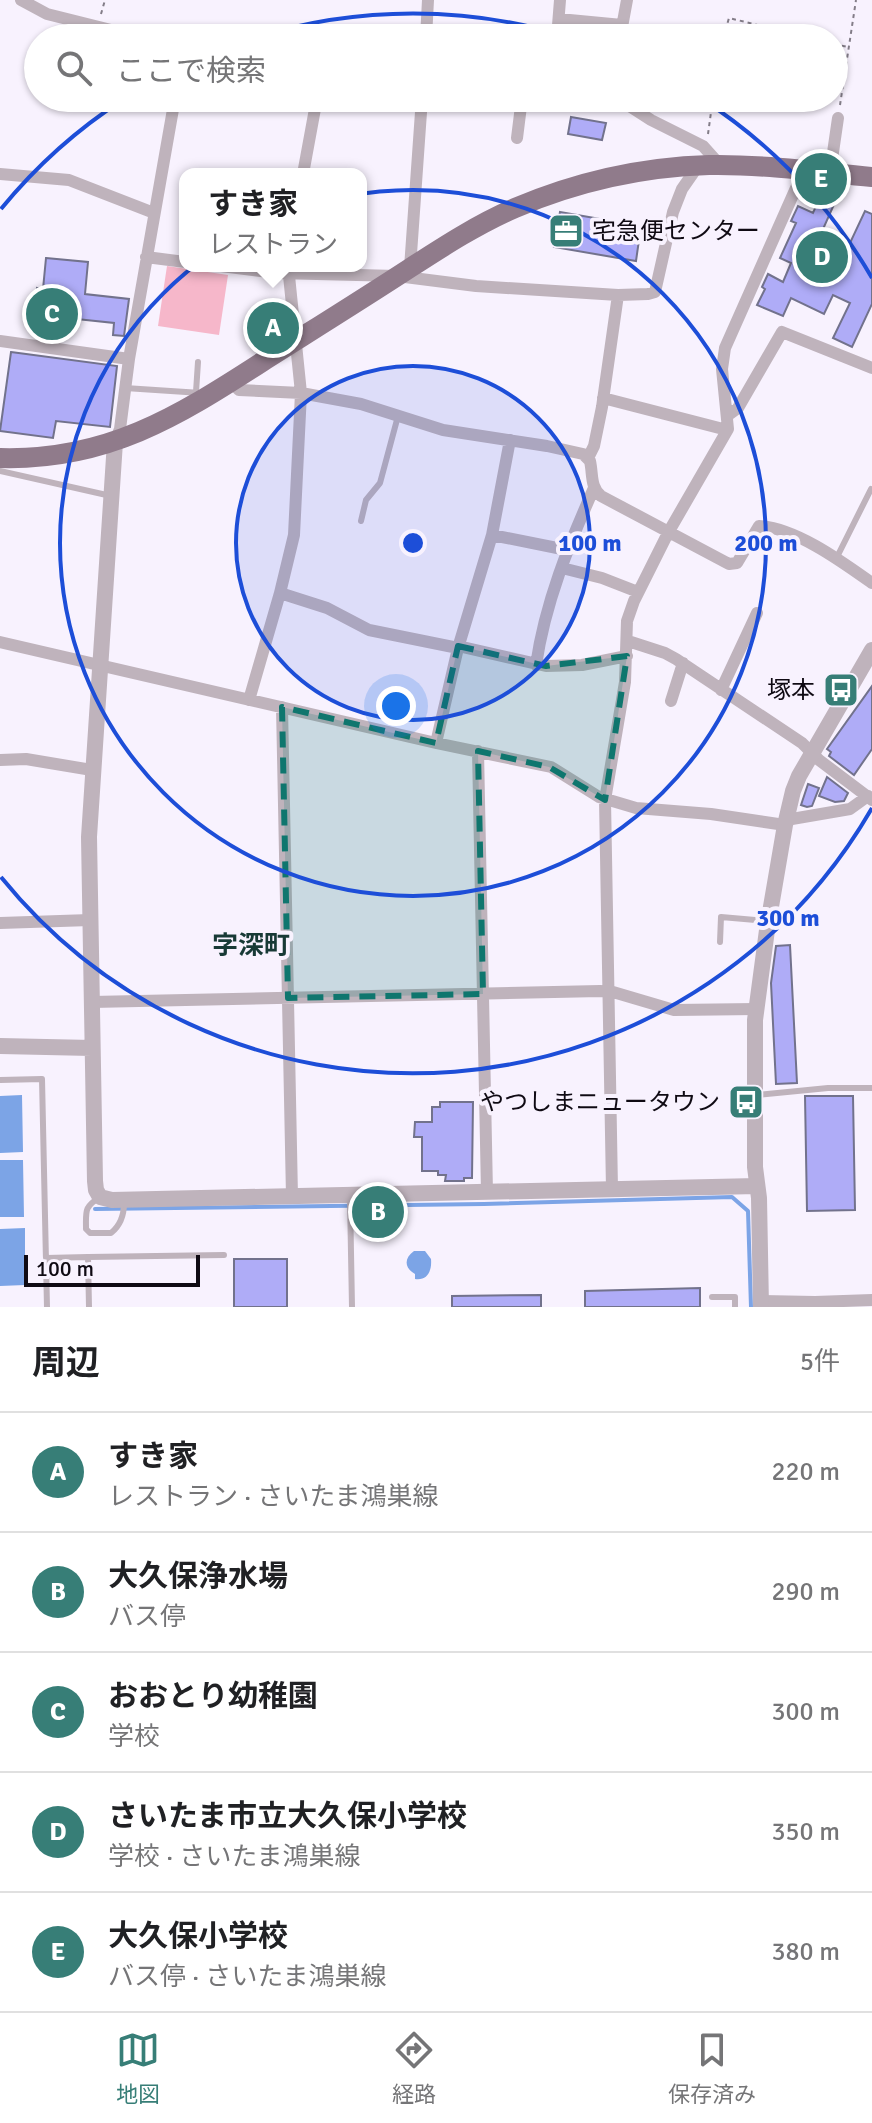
<!DOCTYPE html>
<html lang="ja">
<meta charset="utf-8">
<style>
body{margin:0;font-family:Signika,"Noto Sans JP",sans-serif;background:#f6f6f6;color:#202124}
.scale{position:absolute;left:24px;bottom:20px;width:176px;box-sizing:border-box;padding-left:8px;border:4px solid #0f0a13;border-top:0;font-size:22px;line-height:28px;white-space:nowrap;color:#0f0a13;-webkit-text-stroke:6px #f8f2fe;paint-order:stroke}
.you{position:absolute;left:396px;top:706px;width:28px;height:28px;margin:-20px;border:6px solid #fff;border-radius:50%;background:#1a73e8;box-shadow:0 0 0 12px #1a73e833}
.badge{display:grid;place-items:center;width:52px;height:52px;border-radius:50%;background:#377e77;color:#fff;font-size:26px;font-weight:700}
.pin{position:absolute;translate:-50% -50%;border:4px solid #fff;box-shadow:0 2px 8px #0006}
.popup{position:absolute;left:179px;top:168px;width:188px;height:104px;box-sizing:border-box;display:grid;place-content:center;border-radius:16px;background:#fff;filter:drop-shadow(0 2px 6px #0005);font-size:26px;white-space:nowrap;color:#757577}
.popup b{font-size:30px;color:#202124}
.popup::after{content:'';position:absolute;left:50%;top:100%;margin-left:-16px;border:16px solid transparent;border-top-color:#fff}
.list{margin:0;padding:0;list-style:none}
h2{display:flex;justify-content:space-between;align-items:center;height:104px;margin:0;padding:0 32px;font-size:34px}
h2 small{font-size:26px;font-weight:400;color:#757577}
.list li{display:grid;grid-template-columns:52px 1fr auto;gap:24px;align-items:center;box-sizing:border-box;height:120px;padding:0 32px;border-top:2px solid #e0e0e0}
.list b{display:block;font-size:30px;white-space:nowrap}
.list p{margin:0;font-size:26px;white-space:nowrap;color:#757577}
.list em{font-size:26px;font-style:normal;color:#757577}
.icon{flex:none;width:44px;height:44px;fill:none;stroke:currentColor;stroke-width:2;stroke-linecap:round;stroke-linejoin:round}
.map{position:relative;flex:none;width:872px;height:1307px;overflow:hidden}
.search{position:absolute;background:#fff;box-shadow:0 2px 6px #0004;left:24px;right:24px;top:24px;height:88px;display:flex;align-items:center;gap:20px;box-sizing:border-box;padding:0 28px;border-radius:44px;color:#757577;font-size:30px}
.sheet{height:704px;background:#fff}
nav{display:flex;justify-content:space-around;align-items:center;box-sizing:border-box;height:112px;border-top:2px solid #e0e0e0;background:#fff;font-size:22px;color:#757577}
nav a{display:grid;justify-items:center;gap:4px}
nav .on{color:#377e77}
.map>svg:first-child{display:block}
</style>
<div class="map">
<svg width="872" height="1307" viewBox="0 0 872 1307">
<rect width="100%" height="100%" fill="#f8f2fe"/>
<!-- green -->
<path fill="#f6b7ca" d="M167 266 228 275 219 335 158 326Z"/>
<!-- water -->
<path fill="#7ca4e6" d="M22 1095 23 1152 0 1153V1096Z
M0 1160H23L24 1217H0Z
M25 1228V1285L0 1286V1229Z
M414 1251H425L431 1259C432 1270 428 1281 415 1279V1274C404 1268 404 1258 414 1251Z"/>
<g fill="none" stroke-linecap="round" stroke-linejoin="round">
<!-- stream -->
<path stroke="#7ca4e6" stroke-width="4" d="M95 1209 484 1204 732 1197 748 1211 751 1307"/>
</g>
<!-- building -->
<path fill="#afacf7" stroke="#72728c" stroke-width="2" d="M571 117 606 123 602 140 568 134Z
M824 188 834 193 832 198 836 200 815 247 842 260 865 211 872 214V304L852 347 833 338 850 303 833 295 824 314 791 298 783 316 757 305 765 289 762 287 768 274 783 282 791 263 780 258 796 223 791 221 798 206 813 213Z
M560 212 641 226 636 261 554 247Z
M46 258 88 262 85 294 129 299 124 336 113 335 114 323 58 317 55 340 43 338 46 307 35 306 37 288 43 289Z
M276 313 285 327 286 332 272 340 261 323Z
M11 352 117 366 110 427 56 421 53 438 0 431Z
M872 686V749L854 775 829 756 831 752 827 749Z
M827 777 848 793 844 801 835 802 819 796Z
M808 784 819 788 812 806 807 807 801 805Z
M790 945 797 1083 776 1084 771 983 776 946Z
M805 1096H853L855 1210 807 1211Z
M440 1102H473L472 1178H464V1181H445L446 1175H438V1171H422V1137H414L415 1122H432V1107H440Z
M234 1259H287V1307H234Z
M700 1288V1307H585V1291Z
M541 1295V1307H452V1296Z"/>
<g fill="none" stroke-linecap="round" stroke-linejoin="round">
<!-- path -->
<path stroke="#837d88" stroke-width="2" stroke-dasharray="4 4" stroke-linecap="butt" d="M101 14 105 0
M723 38 729 18 811 38
M834 44 848 47
M840 105 856 0
M708 134 713 98"/>
<!-- service -->
<path stroke="#bfb3bc" stroke-width="6" d="M125 388 201 393
M196 392 198 362
M0 471 111 496
M361 521 366 500 380 483 398 416
M836 559 871 489
M720 942 721 917 768 921
M0 1080 42 1079 47 1307
M756 1095 828 1088H872
M100 1197C84 1207 86 1211 86 1229L90 1233H111C121 1225 124 1215 124 1203
M350 1198 352 1307
M46 1258 88 1257
M712 1297H735V1307
M89 1307 88 1257 224 1255"/>
<!-- minor -->
<path stroke="#bfb3bc" stroke-width="12" d="M21 0 47 14 143 38
M559 19 622 25
M426 38 428 0
M557 38 560 0
M620 38 627 0
M617 98 651 120 703 146 720 165
M517 138 522 98
M830 173 838 118
M0 174 69 180 154 213
M303 174 317 98
M146 257 185 262
M221 266 277 273 397 276 476 286 618 295
M410 268 422 98
M0 341 129 359
M231 382 239 390 301 393 361 404 443 430 547 446 583 454 590 461C593 474 590 487 601 496L729 564 737 563 759 526C796 528 841 561 872 583
M603 398 727 430
M727 416 738 408 782 332 872 368
M115 441 120 429 129 359 175 98
M588 458 594 446 602 407 618 295 648 294 655 292 673 212 682 189 698 166
M492 535 567 550
M562 568 602 578 638 592
M280 593 327 608 369 630 458 648
M628 641 665 653 676 659 802 743 819 760 872 800
M0 642 436 743 551 767 599 797 636 808 711 814 785 825
M458 646 546 666 582 665 627 656
M536 665C545 603 569 544 594 488
M721 690 757 613
M249 700 280 593 294 535 301 393 288 266
M671 701 683 663
M282 707 292 1196
M436 743 458 648 492 535 510 440
M478 751 487 1192
M0 760 26 759 92 770
M786 820 850 809 868 796
M0 923 90 920
M92 1002 600 991 613 992 674 1010 756 1009
M612 1189 605 800 625 682 627 621 634 601 668 533 728 429 722 369 725 348 804 170
M761 1301 815 1302 872 1300"/>
<!-- tertiary -->
<path stroke="#bfb3bc" stroke-width="16" d="M115 442 89 837 95 1181 96 1190 100 1197 112 1200 757 1186
M0 1046 92 1048
M761 1307 759 1198 755 1167V1020L767 930 785 825 793 791 799 776 872 650"/>
<!-- primary -->
<path stroke="#907b8b" stroke-width="20" d="M0 458C106 461 177 417 262 362 311 331 361 300 410 268 444 246 478 224 515 208 576 182 643 167 709 165 763 164 818 172 872 177"/>
</g>
<!-- marked area -->
<path fill="#0f766e" fill-opacity="0.2" stroke="#0f766e" stroke-width="6" stroke-dasharray="16 10" stroke-linejoin="round" d="M458 646 546 666 627 656 605 800 549 767 478 751 483 994 288 998 282 707 436 743Z"/>
<!-- distance rings -->
<circle cx="413" cy="543" r="177" fill="#1d4ed8" fill-opacity=".12"/>
<g fill="none" stroke="#1d4ed8" stroke-width="4">
<circle cx="413" cy="543" r="177"/>
<circle cx="413" cy="543" r="353"/>
<path d="M872 808A530 530 0 0 1 1 877M1 209A530 530 0 0 1 124 99M254 38A530 530 0 0 1 572 38M702 99A530 530 0 0 1 872 278"/>
</g>
<!-- icons -->
<defs>
<symbol id="office-square" viewBox="-11 -11 22 22"><rect x="-9" y="-9" width="18" height="18" rx="4" fill="#377e77" stroke="#f8f2fe"/><path d="M-6-3h4V-5.5h4V-3h4V5H-6ZM-1-4.5V-3h2v-1.5ZM-6 0V1H6V0Z" fill="#fff"/></symbol>
<symbol id="bus-square" viewBox="-11 -11 22 22"><rect x="-9" y="-9" width="18" height="18" rx="4" fill="#377e77" stroke="#f8f2fe"/><path d="M-5-6H5V4H4V6H2V4H-2V6H-4V4H-5ZM-3.5-4V0h7V-4ZM-3.5 1.2v1.5H-2V1.2ZM2 1.2v1.5H3.5V1.2Z" fill="#fff"/></symbol>
</defs>
<g fill-rule="evenodd">
<use href="#office-square" x="546" y="211" width="40" height="40"/>
<use href="#bus-square" x="821" y="670" width="40" height="40"/>
<use href="#bus-square" x="726" y="1082" width="40" height="40"/>
</g>
<g text-anchor="middle" stroke-width="8" stroke-linejoin="round" paint-order="stroke">
<!-- poi labels -->
<g font-size="24" fill="#0f0a13" stroke="#f8f2fe" text-anchor="end">
<text x="592" y="239" text-anchor="start">宅急便センター</text>
<text x="815" y="698">塚本</text>
<text x="720" y="1110">やつしまニュータウン</text>
</g>
<!-- neighbourhood labels -->
<g font-size="26" font-weight="bold" fill="#183a36" stroke="#f8f2fe">
<text x="251" y="954">字深町</text>
</g>
</g>
<circle cx="413" cy="543" r="12" fill="#1d4ed8" stroke="#f8f2fe" stroke-width="4"/>
<g font-size="24" text-anchor="middle" font-weight="bold" fill="#1d4ed8" stroke="#f8f2fe" stroke-width="8" stroke-linejoin="round" paint-order="stroke">
<text x="590" y="551">100 m</text>
<text x="766" y="551">200 m</text>
<text x="788" y="926">300 m</text>
</g>
</svg>
<div class="scale">100 m</div>
<div class="you"></div>
<div class="pin badge" style="left:273px;top:328px">A</div>
<div class="popup"><b>すき家</b>レストラン</div>
<div class="pin badge" style="left:378px;top:1212px">B</div>
<div class="pin badge" style="left:52px;top:314px">C</div>
<div class="pin badge" style="left:822px;top:257px">D</div>
<div class="pin badge" style="left:821px;top:179px">E</div>
<div class="search"><svg class="icon" aria-label="search" viewBox="0 0 24 24"><circle cx="10" cy="10" r="6"/><path d="M15 15l6 6"/></svg>ここで検索</div>
</div>
<section class="sheet">
<h2>周辺<small>5件</small></h2>
<ul class="list">
<li><span class="badge">A</span><div><b>すき家</b><p>レストラン · さいたま鴻巣線</p></div><em>220 m</em></li>
<li><span class="badge">B</span><div><b>大久保浄水場</b><p>バス停</p></div><em>290 m</em></li>
<li><span class="badge">C</span><div><b>おおとり幼稚園</b><p>学校</p></div><em>300 m</em></li>
<li><span class="badge">D</span><div><b>さいたま市立大久保小学校</b><p>学校 · さいたま鴻巣線</p></div><em>350 m</em></li>
<li><span class="badge">E</span><div><b>大久保小学校</b><p>バス停 · さいたま鴻巣線</p></div><em>380 m</em></li>
</ul>
</section>
<nav>
<a class="on"><svg class="icon" aria-label="map" viewBox="0 0 24 24"><path d="M3 6l6-2 6 2 6-2v14l-6 2-6-2-6 2zM9 4v14M15 6v14"/></svg>地図</a>
<a><svg class="icon" aria-label="directions" viewBox="0 0 24 24"><path d="M12 3l9 9-9 9-9-9zM9 14v-3h6M13 9l2 2-2 2"/></svg>経路</a>
<a><svg class="icon" aria-label="saved" viewBox="0 0 24 24"><path d="M7 4h10v16l-5-4-5 4z"/></svg>保存済み</a>
</nav>
